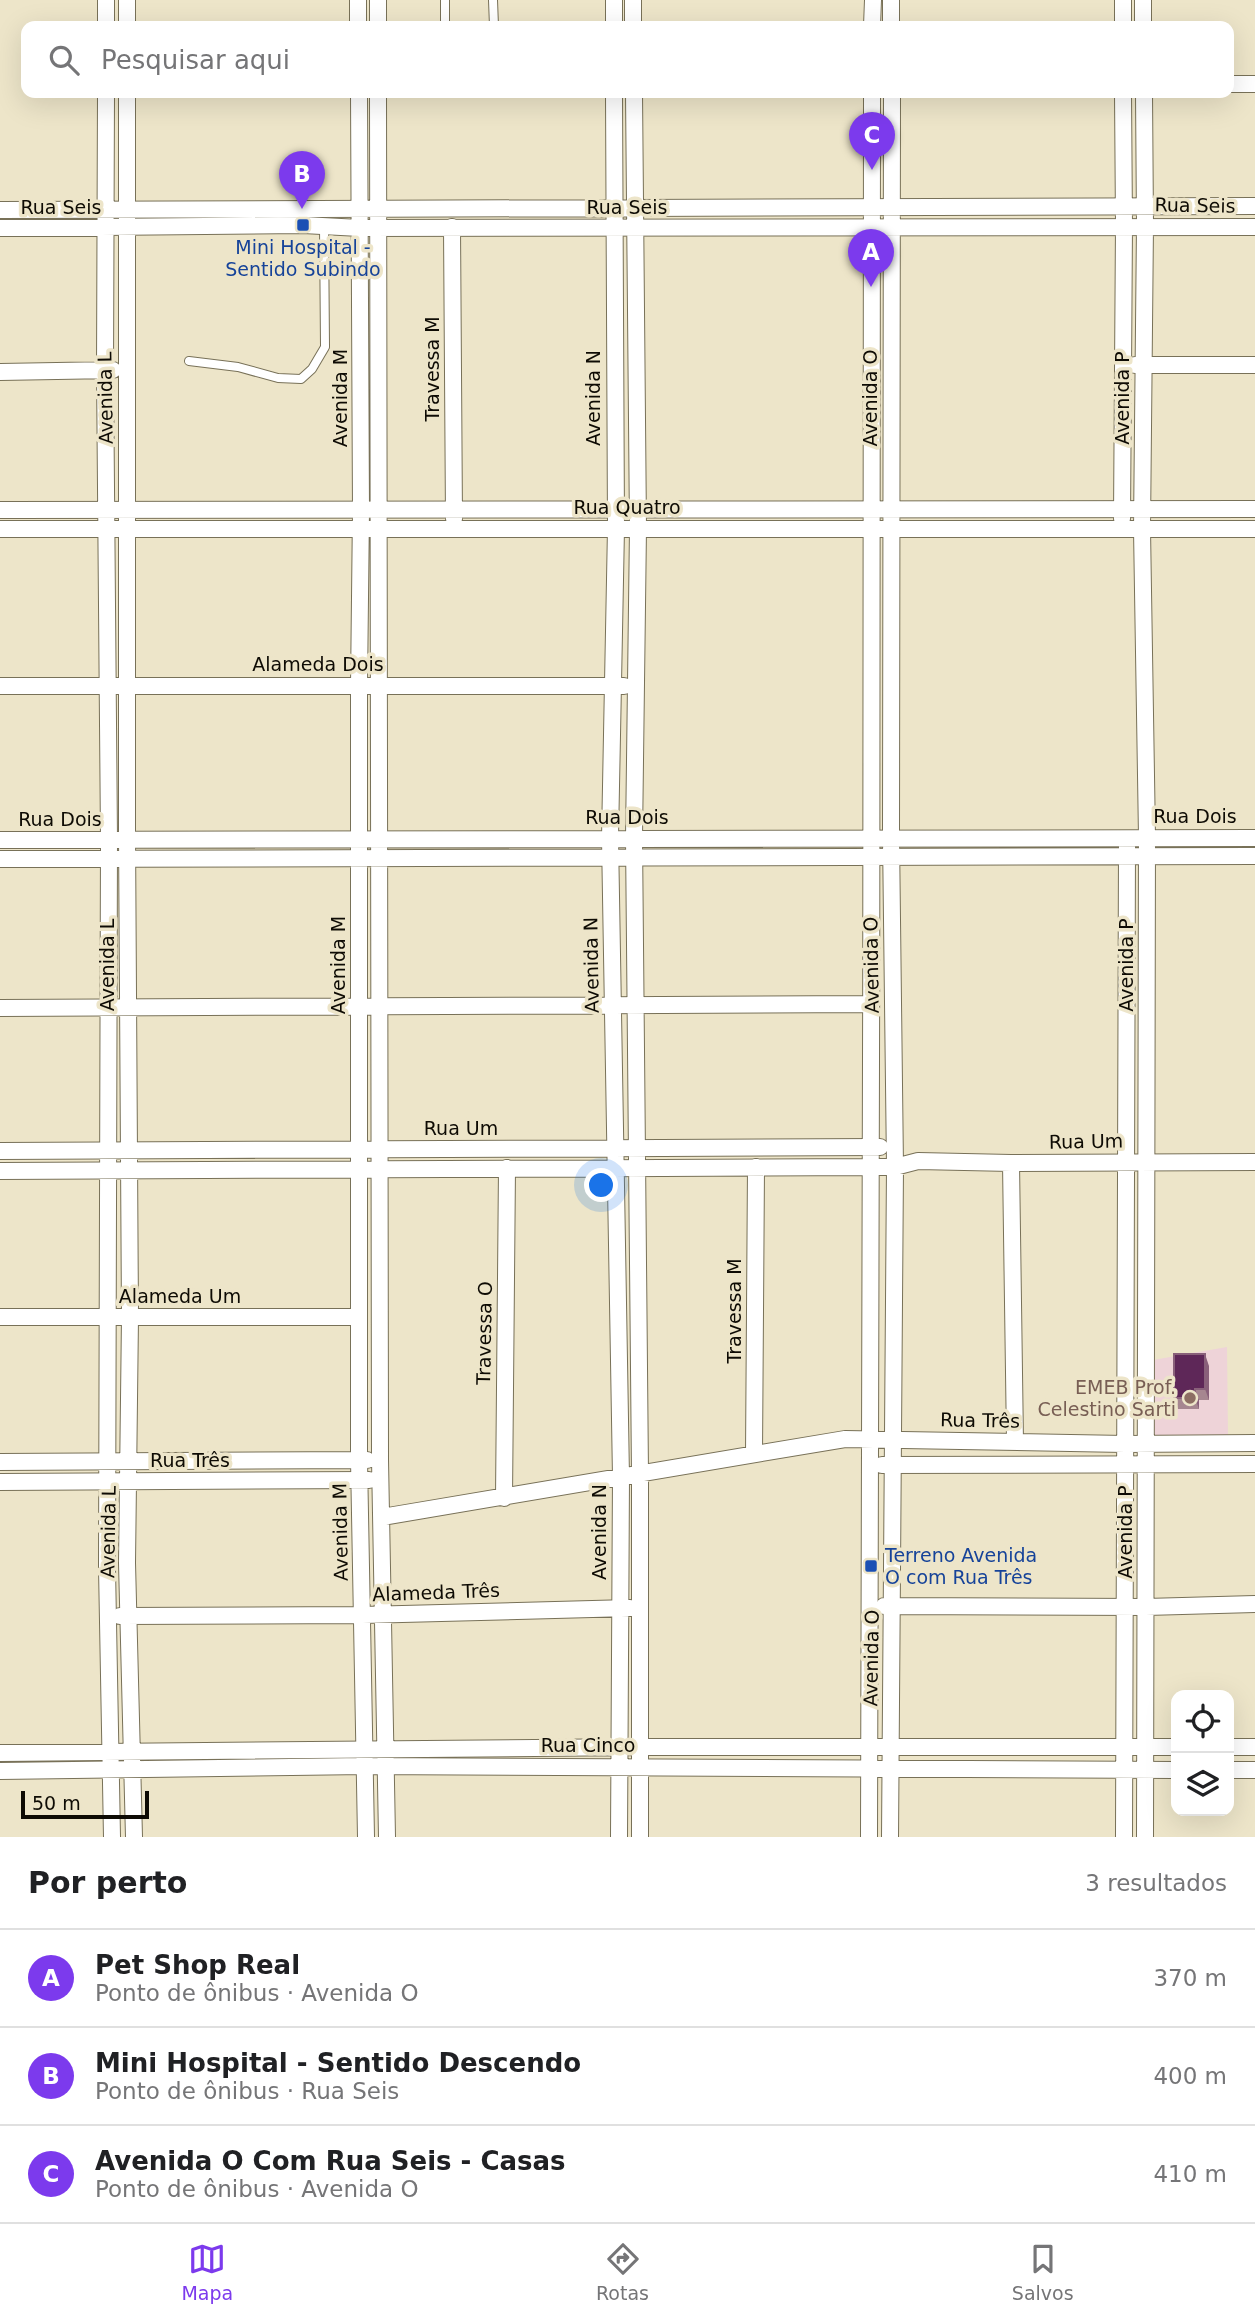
<!DOCTYPE html>
<html lang="pt">
<meta charset="utf-8">
<style>
body{margin:0;font-family:"DejaVu Sans",sans-serif;background:#f2f2f2;color:#202124}
.controls{position:absolute;right:21px;bottom:21px;display:grid;overflow:hidden;border-radius:14px;box-shadow:0 7px 28px #0002}
.controls button{width:63px;height:63px;display:grid;place-items:center;padding:0;border:0;border-bottom:2px solid #e0e0e0;background:#fff;color:#202124;font:35px sans-serif}
.scale{position:absolute;left:21px;bottom:18px;width:128px;box-sizing:border-box;padding-left:7px;border:4px solid #0e0b04;border-top:0;font-size:19px;line-height:24px;white-space:nowrap;color:#0e0b04;-webkit-text-stroke:5px #ede5c9;paint-order:stroke}
.you{position:absolute;left:602px;top:1186px;width:24px;height:24px;margin:-18px;border:5px solid #fff;border-radius:50%;background:#1a73e8;box-shadow:0 0 0 10px #1a73e833}
.badge{display:grid;place-items:center;width:46px;height:46px;border-radius:50%;background:#7c3aed;color:#fff;font-size:23px;font-weight:700}
.pin{position:absolute;translate:-50% -58px;filter:drop-shadow(0 2px 4px #0008)}
.pin::after{content:'';position:absolute;top:37px;width:24px;height:21px;background:inherit;clip-path:polygon(0 0,100% 0,50% 100%)}
.list{margin:0;padding:0;list-style:none}
h2{display:flex;justify-content:space-between;align-items:center;height:91px;margin:0;padding:0 28px;font-size:30px}
h2 small{font-size:23px;font-weight:400;color:#757577}
.list li{display:grid;grid-template-columns:46px 1fr auto;gap:21px;align-items:center;box-sizing:border-box;height:98px;padding:0 28px;border-top:2px solid #e0e0e0}
.list b{display:block;font-size:26px;white-space:nowrap}
.list p{margin:0;font-size:23px;white-space:nowrap;color:#757577}
.list em{font-size:23px;font-style:normal;color:#757577}
.icon{flex:none;width:38px;height:38px;fill:none;stroke:currentColor;stroke-width:2;stroke-linecap:round;stroke-linejoin:round}
.map{position:relative;flex:none;width:1255px;height:1837px;overflow:hidden}
.search{position:absolute;background:#fff;box-shadow:0 7px 28px #0002;left:21px;right:21px;top:21px;height:77px;display:flex;align-items:center;gap:18px;box-sizing:border-box;padding:0 24px;border-radius:14px;color:#757577;font-size:26px}
.sheet{height:385px;background:#fff}
nav{display:flex;justify-content:space-around;align-items:center;box-sizing:border-box;height:98px;border-top:2px solid #e0e0e0;background:#fff;font-size:19px;color:#757577}
nav a{display:grid;justify-items:center;gap:4px}
nav .on{color:#7c3aed}
.map>svg:first-child{display:block}
</style>
<div class="map">
<svg width="1255" height="1837" viewBox="0 0 1255 1837">
<rect width="100%" height="100%" fill="#ede5c9"/>
<!-- education -->
<path fill="#eed3d8" d="M1227 1347 1228 1435 1151 1436 1153 1360Z"/>
<g fill="none" stroke-linecap="round" stroke-linejoin="round">
<defs>
<path id="service" d="M493 0 494 26
M445 26V0
M189 361 238 367 278 378 301 379 312 369 325 347 324 226"/>
<path id="minor" d="M127 0V26
M358 0V26
M378 0V26
M614 0V26
M633 0V26
M891 0V26
M1143 0V26
M106 26V0
M872 26 873 0
M1123 26V0
M1229 84H1255
M106 93 105 370 109 840 107 1568 112 1837
M127 93V834L130 1317 127 1563 134 1837
M359 93 361 510 359 685V1460L366 1837
M378 93 380 1460 387 1837
M614 93 616 528 610 838 621 1477 619 1837
M634 93 638 528 634 838 640 1474V1837
M1144 93 1145 225 1142 529 1147 837 1145 1837
M0 210 1255 206
M452 227 454 519
M0 228 303 225 360 228 1255 227
M1135 365H1255
M0 372 113 370
M0 510 1255 509
M1122 519 1124 225 1123 93
M0 529H1255
M0 686H624
M0 840 1255 838
M0 859 1255 856
M0 1008 871 1004
M0 1151 880 1147
M1011 1163 1015 1442
M0 1171 872 1167H895L918 1161 1011 1163 1255 1162
M0 1317H359
M754 1454 756 1167
M0 1462 367 1460
M882 1465 1255 1464
M0 1482 369 1480
M504 1498 507 1168
M382 1517 845 1439 1125 1444 1255 1443
M884 1606 1146 1607 1255 1604
M120 1616 363 1615 630 1608
M1229 1747H1255
M0 1753 641 1747H1176
M1229 1770H1255
M0 1771 365 1766 1176 1770
M869 1837C874 1256 869 674 872 93
M890 1837 895 1167 891 837 892 93
M1124 1837 1127 846"/>
</defs>
<!-- service casing -->
<use href="#service" stroke="#787158" stroke-width="10"/>
<!-- minor casing -->
<use href="#minor" stroke="#787158" stroke-width="18"/>
<!-- service -->
<use href="#service" stroke="#fff" stroke-width="8"/>
<!-- minor -->
<use href="#minor" stroke="#fff" stroke-width="16"/>
</g>
<!-- wall -->
<path fill="#a68690" d="M1209 1366V1400H1199V1409H1178L1174 1398Z"/>
<!-- shaded-wall -->
<path fill="#89607a" d="M1205 1354 1209 1366V1400L1205 1389Z
M1195 1389 1199 1400V1409L1195 1398Z"/>
<!-- building -->
<path fill="#5e2758" stroke="#89607a" stroke-width="2" d="M1174 1354H1205V1389H1195V1398H1174Z"/>
<!-- markers -->
<g fill="#1a4fb4" stroke="#ede5c9" stroke-width="2.5">
<rect x="296" y="218" width="14" height="14" rx="3.5"/>
<rect x="864" y="1559" width="14" height="14" rx="3.5"/>
</g>
<circle fill="#8d6e63" stroke="#ede5c9" stroke-width="2.5" cx="1190" cy="1398" r="7"/>
<g text-anchor="middle" stroke-width="7" stroke-linejoin="round" paint-order="stroke">
<!-- street labels -->
<g font-size="19" fill="#0e0b04" stroke="#ede5c9">
<text transform="translate(1195 205) rotate(1)" y="7">Rua Seis</text>
<text x="61" y="214">Rua Seis</text>
<text x="627" y="214">Rua Seis</text>
<text transform="translate(432 369) rotate(-90)" y="7">Travessa M</text>
<text transform="translate(105 398) rotate(-91)" y="7">Avenida L</text>
<text transform="translate(340 398) rotate(-90)" y="7">Avenida M</text>
<text transform="translate(593 398) rotate(-90)" y="7">Avenida N</text>
<text transform="translate(870 398) rotate(-90)" y="7">Avenida O</text>
<text transform="translate(1122 398) rotate(-90)" y="7">Avenida P</text>
<text x="627" y="514">Rua Quatro</text>
<text x="318" y="671">Alameda Dois</text>
<text x="1195" y="823">Rua Dois</text>
<text x="627" y="824">Rua Dois</text>
<text x="60" y="826">Rua Dois</text>
<text transform="translate(107 965) rotate(-90)" y="7">Avenida L</text>
<text transform="translate(338 965) rotate(-90)" y="7">Avenida M</text>
<text transform="translate(591 965) rotate(-91)" y="7">Avenida N</text>
<text transform="translate(871 965) rotate(-91)" y="7">Avenida O</text>
<text transform="translate(1126 965) rotate(-90)" y="7">Avenida P</text>
<text x="461" y="1135">Rua Um</text>
<text transform="translate(1086 1141) rotate(-1)" y="7">Rua Um</text>
<text x="180" y="1303">Alameda Um</text>
<text transform="translate(734 1311) rotate(-90)" y="7">Travessa M</text>
<text transform="translate(484 1333) rotate(-89)" y="7">Travessa O</text>
<text transform="translate(980 1420) rotate(1)" y="7">Rua Três</text>
<text x="190" y="1467">Rua Três</text>
<text transform="translate(108 1532) rotate(-89)" y="7">Avenida L</text>
<text transform="translate(340 1532) rotate(-91)" y="7">Avenida M</text>
<text transform="translate(599 1532) rotate(-90)" y="7">Avenida N</text>
<text transform="translate(1125 1532) rotate(-90)" y="7">Avenida P</text>
<text transform="translate(436 1592) rotate(-2)" y="7">Alameda Três</text>
<text transform="translate(871 1658) rotate(-89)" y="7">Avenida O</text>
<text x="588" y="1752">Rua Cinco</text>
</g>
<!-- transit labels -->
<g font-size="19" fill="#164399" stroke="#ede5c9">
<text x="303" y="254">Mini Hospital -<tspan x="303" dy="22">Sentido Subindo</tspan></text>
<text x="885" y="1562" text-anchor="start">Terreno Avenida<tspan x="885" dy="22">O com Rua Três</tspan></text>
</g>
<!-- education labels -->
<g font-size="19" fill="#785e54" stroke="#ede5c9" text-anchor="end">
<text x="1176" y="1394">EMEB Prof.<tspan x="1176" dy="22">Celestino Sarti</tspan></text>
</g>
</g>
</svg>
<div class="controls">
<button><svg class="icon" aria-label="locate" viewBox="0 0 24 24"><circle cx="12" cy="12" r="6"/><path d="M12 2v4M12 18v4M2 12h4M18 12h4"/></svg></button>
<button><svg class="icon" aria-label="layers" viewBox="0 0 24 24"><path d="M12 4l9 5-9 5-9-5zM3 14l9 5 9-5"/></svg></button>
</div>
<div class="scale">50 m</div>
<div class="you"></div>
<div class="pin badge" style="left:871px;top:287px">A</div>
<div class="pin badge" style="left:302px;top:209px">B</div>
<div class="pin badge" style="left:872px;top:170px">C</div>
<div class="search"><svg class="icon" aria-label="search" viewBox="0 0 24 24"><circle cx="10" cy="10" r="6"/><path d="M15 15l6 6"/></svg>Pesquisar aqui</div>
</div>
<section class="sheet">
<h2>Por perto<small>3 resultados</small></h2>
<ul class="list">
<li><span class="badge">A</span><div><b>Pet Shop Real</b><p>Ponto de ônibus · Avenida O</p></div><em>370 m</em></li>
<li><span class="badge">B</span><div><b>Mini Hospital - Sentido Descendo</b><p>Ponto de ônibus · Rua Seis</p></div><em>400 m</em></li>
<li><span class="badge">C</span><div><b>Avenida O Com Rua Seis - Casas</b><p>Ponto de ônibus · Avenida O</p></div><em>410 m</em></li>
</ul>
</section>
<nav>
<a class="on"><svg class="icon" aria-label="map" viewBox="0 0 24 24"><path d="M3 6l6-2 6 2 6-2v14l-6 2-6-2-6 2zM9 4v14M15 6v14"/></svg>Mapa</a>
<a><svg class="icon" aria-label="directions" viewBox="0 0 24 24"><path d="M12 3l9 9-9 9-9-9zM9 14v-3h6M13 9l2 2-2 2"/></svg>Rotas</a>
<a><svg class="icon" aria-label="saved" viewBox="0 0 24 24"><path d="M7 4h10v16l-5-4-5 4z"/></svg>Salvos</a>
</nav>
